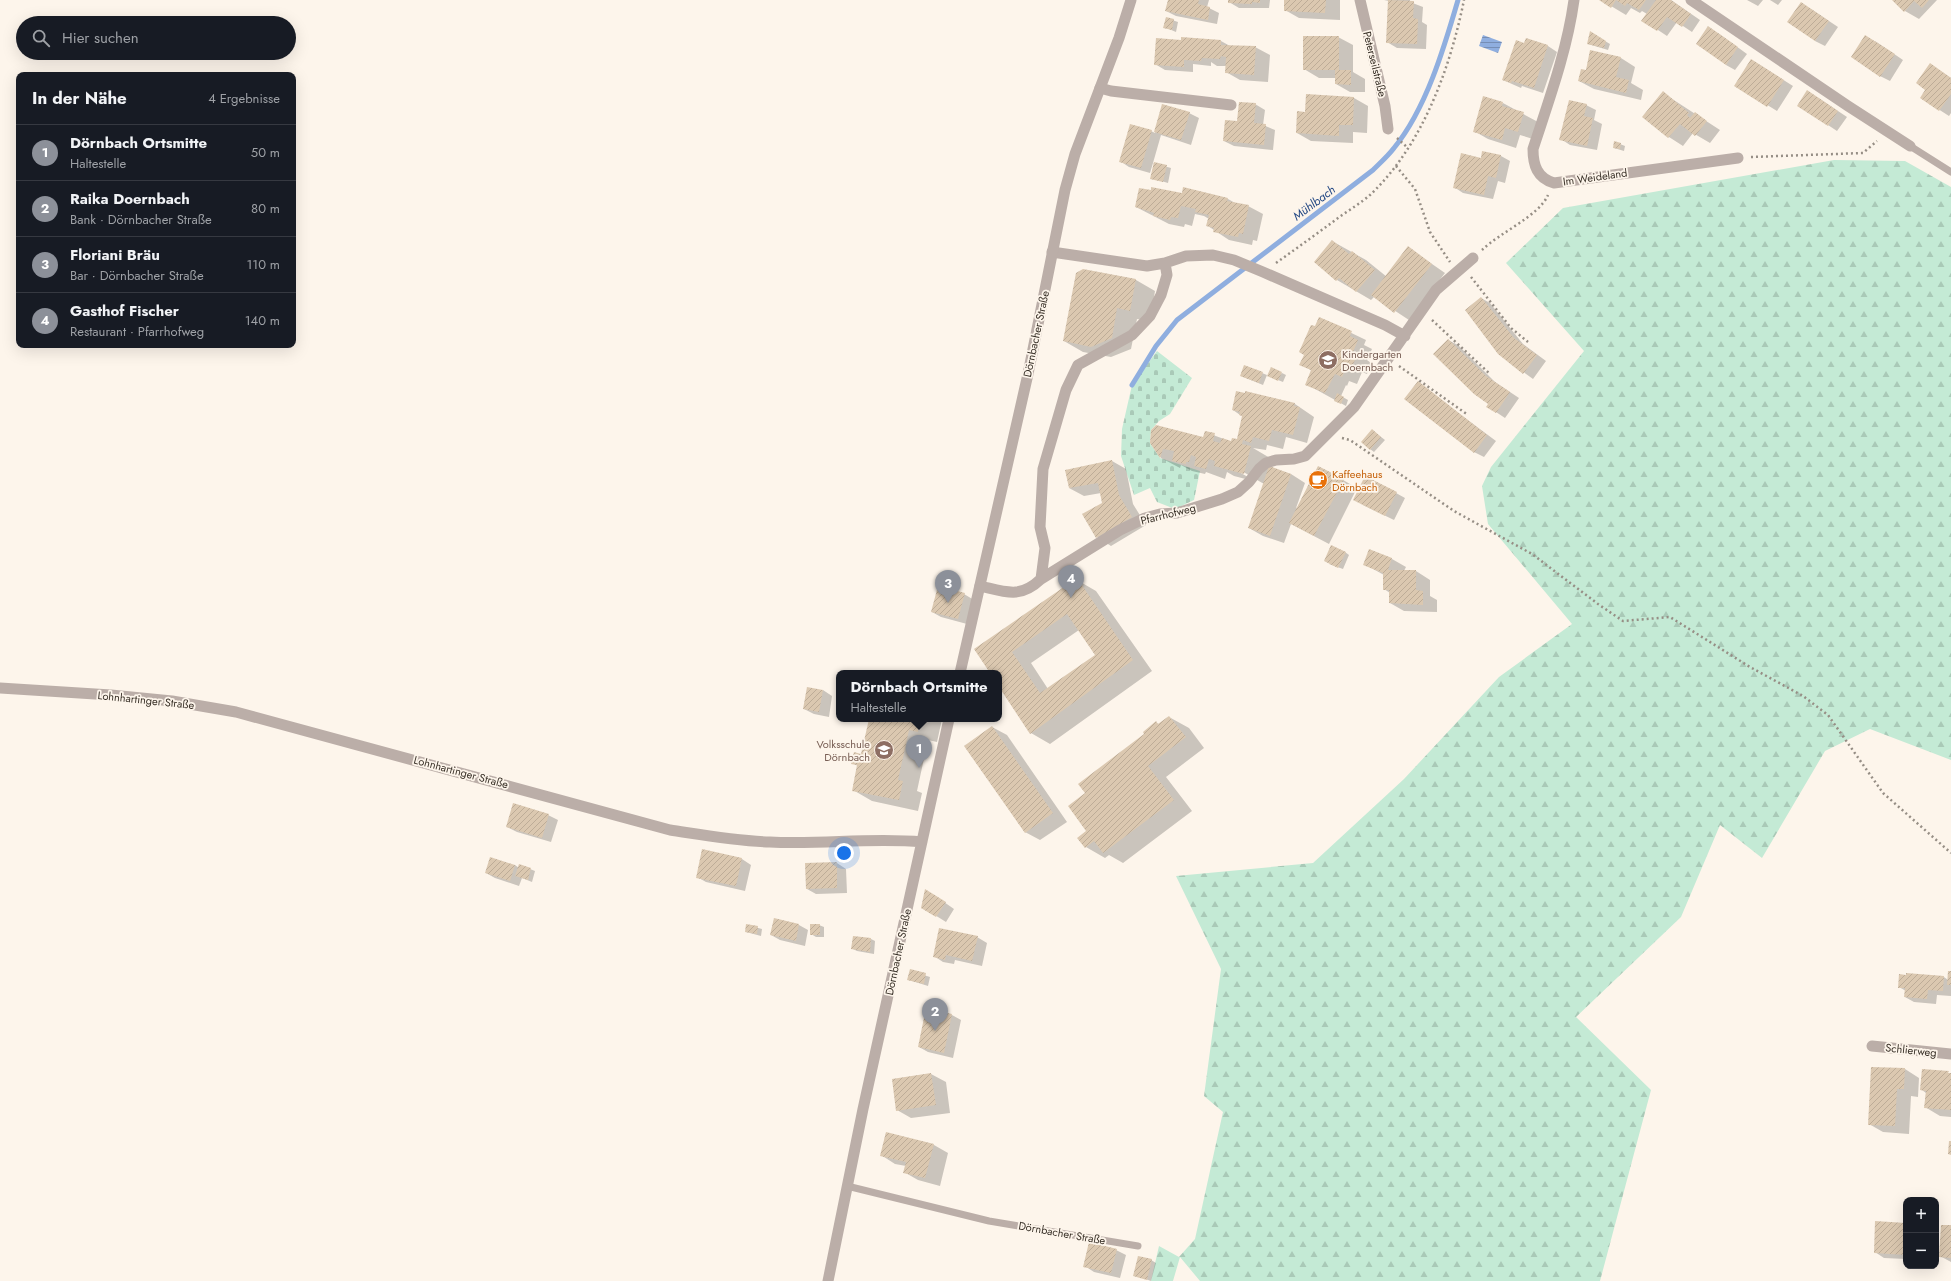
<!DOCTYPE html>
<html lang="de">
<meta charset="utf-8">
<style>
body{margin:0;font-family:Jost,sans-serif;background:#20242c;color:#f1f3f6}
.controls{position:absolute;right:12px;bottom:12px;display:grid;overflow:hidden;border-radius:8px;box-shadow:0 4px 16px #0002}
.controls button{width:36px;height:36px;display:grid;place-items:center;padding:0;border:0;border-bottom:1px solid #363941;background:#171b24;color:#f1f3f6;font:20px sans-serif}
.you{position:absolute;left:844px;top:853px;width:14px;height:14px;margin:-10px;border:3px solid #fff;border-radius:50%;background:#1a73e8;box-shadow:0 0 0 6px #1a73e833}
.badge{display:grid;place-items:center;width:26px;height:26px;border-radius:50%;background:#8c9099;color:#fff;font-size:13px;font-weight:700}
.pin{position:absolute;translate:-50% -33px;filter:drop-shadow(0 1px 2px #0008)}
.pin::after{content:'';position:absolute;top:21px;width:14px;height:12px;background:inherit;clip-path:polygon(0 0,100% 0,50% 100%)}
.popup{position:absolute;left:836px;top:670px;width:166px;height:52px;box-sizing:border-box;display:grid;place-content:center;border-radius:8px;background:#171b24;filter:drop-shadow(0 1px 3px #0005);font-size:13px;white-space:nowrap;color:#9ea1a6}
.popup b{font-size:15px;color:#f1f3f6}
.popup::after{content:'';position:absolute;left:50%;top:100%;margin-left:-8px;border:8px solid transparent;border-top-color:#171b24}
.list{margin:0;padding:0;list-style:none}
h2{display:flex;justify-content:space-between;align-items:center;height:52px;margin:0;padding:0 16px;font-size:17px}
h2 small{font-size:13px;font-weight:400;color:#9ea1a6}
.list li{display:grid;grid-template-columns:26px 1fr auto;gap:12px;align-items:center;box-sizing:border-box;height:56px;padding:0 16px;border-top:1px solid #363941}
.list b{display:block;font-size:15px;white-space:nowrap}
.list p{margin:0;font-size:13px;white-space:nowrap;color:#9ea1a6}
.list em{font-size:13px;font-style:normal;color:#9ea1a6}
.icon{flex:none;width:22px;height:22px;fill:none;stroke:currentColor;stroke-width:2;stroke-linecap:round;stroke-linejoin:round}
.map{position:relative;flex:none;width:1951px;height:1281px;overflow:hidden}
.search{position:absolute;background:#171b24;box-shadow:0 4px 16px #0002;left:16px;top:16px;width:280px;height:44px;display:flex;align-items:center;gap:10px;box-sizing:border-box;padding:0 14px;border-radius:22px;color:#9ea1a6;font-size:15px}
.panel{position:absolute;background:#171b24;box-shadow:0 4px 16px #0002;left:16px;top:72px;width:280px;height:276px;border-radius:8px}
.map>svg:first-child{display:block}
</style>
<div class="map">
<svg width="1951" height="1281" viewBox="0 0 1951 1281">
<defs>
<pattern id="forest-firs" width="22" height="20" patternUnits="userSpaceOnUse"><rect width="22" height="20" fill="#c4ead5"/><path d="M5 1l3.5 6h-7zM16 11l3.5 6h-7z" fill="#a9c9b7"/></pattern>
<pattern id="cemetery-stones" width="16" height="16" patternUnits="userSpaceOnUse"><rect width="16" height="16" fill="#c4ead5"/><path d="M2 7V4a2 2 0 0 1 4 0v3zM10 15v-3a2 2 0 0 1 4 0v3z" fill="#a9c9b7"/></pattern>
<pattern id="water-rules" width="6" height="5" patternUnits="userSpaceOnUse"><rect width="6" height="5" fill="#8faedf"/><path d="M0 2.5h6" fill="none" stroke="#768eb5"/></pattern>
<pattern id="building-hatch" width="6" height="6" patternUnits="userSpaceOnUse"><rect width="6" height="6" fill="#dbc8b0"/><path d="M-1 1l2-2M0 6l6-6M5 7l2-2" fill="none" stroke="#bdac97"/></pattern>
</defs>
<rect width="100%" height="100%" fill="#fdf5eb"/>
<!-- forest -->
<path fill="url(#forest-firs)" d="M1834 160 1905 161 1951 187V760L1870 729 1825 751 1762 858 1720 825 1681 917 1576 1017 1651 1090 1600 1281H1200L1180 1257 1173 1281H1151L1159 1246 1179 1257 1195 1239 1223 1112 1204 1096 1221 969 1176 876 1313 863 1404 779 1499 677 1572 624 1488 524 1482 486 1491 467 1584 351 1506 263 1563 208Z"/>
<!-- cemetery -->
<path fill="url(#cemetery-stones)" d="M1157 351 1192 378 1170 414 1159 421 1151 430 1150 443 1160 458 1200 471 1194 500 1175 509 1157 502 1150 488 1134 495 1121 456 1122 429 1132 385Z"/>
<!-- water -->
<path fill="url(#water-rules)" d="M1483 35 1502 42 1498 53 1479 46Z"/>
<!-- shadow -->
<path fill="#0003" fill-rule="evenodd" d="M1169 0H1209L1207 7 1219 13 1217 24 1176 16 1166 11Z
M1230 0H1270L1269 8H1239L1229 2Z
M1285 0H1340V20L1299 18 1285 10Z
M1384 0H1410V2L1423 7 1422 22 1427 25 1426 49 1397 48 1387 42 1389 1Z
M1601 0H1671L1700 20 1692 32 1677 22 1667 36 1643 20 1647 14 1642 11 1640 13 1631 8 1626 15Z
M1747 0H1763L1758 6Z
M1770 0H1782L1778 5Z
M1894 0H1937L1919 19 1905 11Z
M1811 9 1838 27 1825 46 1815 41Z
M1166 18 1178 22 1176 32 1164 27Z
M1718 33 1747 54 1735 70 1726 65Z
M1595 35 1610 44 1608 50 1588 44Z
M1338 37 1353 45V72L1365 79V92H1350L1336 84V78H1319L1304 69Z
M1182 38 1221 41 1230 46 1255 47 1270 55 1268 82 1240 80 1226 72V66H1217L1211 62V66L1193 64V72L1165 70 1155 64 1182 41Z
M1527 39 1548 46 1557 52 1543 93 1522 86 1521 88 1503 80Z
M1875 41 1903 60 1890 81 1880 76Z
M1591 51 1621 58 1635 67 1631 83 1643 90 1641 100 1594 89 1579 81 1586 71Z
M1760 65 1793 86 1777 111 1735 85Z
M1939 70 1951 78V113L1949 116 1921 98Z
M1663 93 1720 130 1710 143 1693 133 1683 146 1669 137Z
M1817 97 1847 117 1837 131 1828 125Z
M1354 98 1368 106 1367 133 1353 132V143L1311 141 1297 133 1306 113Z
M1503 103 1538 122 1533 139 1520 135 1516 148 1488 139 1474 131Z
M1255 104 1265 110 1263 125 1275 130 1273 150 1234 146 1224 141Z
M1163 105 1189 113 1199 118 1191 145 1161 135 1153 163 1171 168 1168 183 1151 178 1154 164 1153 163 1150 173 1129 167 1120 161 1151 131 1155 133Z
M1586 105 1596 110 1594 120 1602 124 1597 150 1570 145 1561 139Z
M1615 142 1625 146 1624 151 1614 148Z
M1483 152 1501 156 1510 161 1505 183 1498 181 1493 199 1463 193 1454 187 1481 159Z
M1183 194 1228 199 1237 204 1248 206 1263 214 1257 241 1253 240 1252 245 1229 240 1208 226 1209 219 1204 216 1195 214 1192 226 1185 224 1184 227 1169 224 1136 207Z
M1332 241 1366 260 1387 277 1409 248 1445 273 1409 320 1374 297 1371 300 1337 280Z
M1083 270 1136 280 1155 291 1150 321 1137 319 1131 349 1111 357 1083 352 1064 341Z
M1481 298 1490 303 1523 344 1546 361 1533 379 1499 354Z
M1320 318 1366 340 1364 345 1372 349 1367 360 1371 363 1367 374 1362 372 1357 384 1349 381 1347 386 1346 385 1341 396 1348 400 1346 406 1306 384 1312 371 1301 364Z
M1448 340 1458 345 1495 382 1519 398 1505 418 1496 412 1489 403Z
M1262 373 1267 375 1263 385 1241 376Z
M1282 373 1286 375 1283 382 1273 378Z
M1418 383 1496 441 1484 457 1474 452Z
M1246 392 1295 404 1314 417 1307 443 1286 437 1283 449 1267 445 1266 450 1253 448 1270 458 1268 467 1291 474 1305 483 1296 508 1343 480 1357 488 1329 544 1291 524 1284 543 1263 536 1249 528 1264 484 1240 470 1239 472 1257 482 1234 476 1227 472 1225 479 1206 472 1205 474 1192 471 1181 465 1180 468 1161 458 1151 443 1204 438 1205 432 1232 442 1238 440 1243 417 1233 410Z
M1372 430 1385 440 1374 452 1370 449Z
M1112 461 1126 469 1133 504 1146 525 1111 546 1097 537 1103 503 1101 493 1084 496 1069 488Z
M1396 493 1405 498 1394 520 1363 505Z
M1345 552 1349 555 1343 569 1329 564Z
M1392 559 1406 567 1404 571H1416L1430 580V596L1437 600V612L1404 611 1390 603V593L1384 589V575L1364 564Z
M1077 580 1096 591 1152 671 1050 744 1031 733 999 685V673H991ZM1079 630 1096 656 1048 689 1031 663Z
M964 594 974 600 967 624 941 617 932 612Z
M823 690 832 696 829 717 814 714 804 709Z
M1169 717 1189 728 1204 748 1166 777 1192 811 1123 863 1109 855 1105 858 1086 847 1088 831 1086 794 1156 723 1159 724Z
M870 719H942L937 742 928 740 917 791 922 793 918 811 872 801 853 790 858 766 852 763 862 755Z
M992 727 1007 735 1067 822 1040 840 1025 832Z
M548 815 558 820 551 842 517 832 507 827Z
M703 851 742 859 751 865 745 891 706 882 697 877Z
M837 863 846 869 847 893 816 894 807 889Z
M515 865 519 868 520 865 535 871 532 882 522 878 519 886 495 878 486 873Z
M934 895 954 909 946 922 922 907Z
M774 920 799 925 808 930 805 946 780 940 771 935Z
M747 925 762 929 761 936 746 932Z
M819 925 824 927V937H816L811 934Z
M854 937 871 939 875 941 874 954 857 951 853 949Z
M977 937 987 943 982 966 955 960 954 964 943 962 934 956Z
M911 971 930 977 928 986 909 980Z
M1951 972V996L1937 995 1936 1004 1914 1002 1905 997 1906 991 1899 987 1907 974 1944 977 1948 980Z
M926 1010 952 1015 961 1020 953 1058 928 1052 919 1047Z
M1905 1069 1919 1078 1918 1097 1911 1096 1909 1134 1883 1132 1869 1124Z
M1951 1073V1117L1940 1116 1925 1107 1926 1093 1922 1090Z
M931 1074 946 1082 950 1113 911 1118 897 1110 893 1080Z
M886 1133 934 1145 948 1153 940 1186 918 1180 904 1172 906 1166 895 1164 881 1155Z
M1906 1224V1259L1884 1258 1875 1252Z
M1951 1226V1262L1940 1256Z
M1116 1250 1126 1255 1120 1278 1094 1272 1085 1266Z
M1151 1260 1156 1263 1151 1281 1134 1275Z"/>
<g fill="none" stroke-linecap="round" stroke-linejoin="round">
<!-- stream -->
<path stroke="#8faedf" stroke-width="5" d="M1132 385 1156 346 1177 320 1373 170C1380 163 1388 156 1394 148 1426 109 1444 48 1458 0"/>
</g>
<!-- building -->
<path fill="url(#building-hatch)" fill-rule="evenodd" d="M1168 0H1199L1198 4 1210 7 1208 20 1165 11Z
M1228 0H1260V3L1252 2V4L1228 3Z
M1284 0H1326L1325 13 1284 11Z
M1388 0 1414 1 1413 18 1418 19 1417 44 1386 43Z
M1599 0H1646L1639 10 1627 3 1625 6 1616 0 1611 8Z
M1656 0H1671L1691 14 1682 27 1667 17 1657 31 1641 21Z
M1892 0H1929L1922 8 1914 1 1904 12Z
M1801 2 1829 21 1815 41 1787 22Z
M1166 17 1174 19 1172 30 1163 28Z
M1708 26 1738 47 1726 65 1696 44Z
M1590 31 1606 41 1604 48 1587 44Z
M1865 35 1895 54 1880 77 1851 57Z
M1303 36H1339V70H1351V85L1335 84V70H1303Z
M1181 37 1221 40V45L1256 46 1254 75 1225 73 1226 57 1221 56 1220 59 1202 58 1201 61 1184 60V67L1154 65 1156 38 1181 40Z
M1526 38 1548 45 1534 88 1512 81 1511 83 1502 80 1516 40 1524 43Z
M1590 50 1621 57 1616 77 1629 80 1626 93 1578 81 1581 69 1586 70Z
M1751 59 1784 80 1767 107 1734 86Z
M1930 63 1951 78V94L1939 111 1920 98 1925 90 1916 83Z
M1807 90 1838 111 1828 126 1797 106Z
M1663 91 1689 113 1687 115 1690 118 1695 112 1707 121 1695 136 1680 124 1668 138 1642 117Z
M1306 94 1354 97 1353 125H1339V136L1296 133 1297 111 1305 112Z
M1483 96 1503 102 1502 106 1524 112 1518 132 1505 128 1502 140 1473 132Z
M1569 100 1587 104 1584 116 1593 118 1587 146 1559 140Z
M1239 102 1256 103 1254 123 1266 124 1264 145 1223 141 1225 120 1237 121Z
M1162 104 1190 112 1181 140 1154 132Z
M1130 124 1152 130 1141 168 1119 162Z
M1614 141 1621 143 1620 149 1613 148Z
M1482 151 1501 155 1496 178 1488 176 1484 195 1453 188 1461 153 1481 158Z
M1154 162 1167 165 1163 182 1150 179Z
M1151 187 1182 193 1183 187 1228 198 1227 201 1249 205 1243 234 1239 233 1238 237 1213 232 1214 228 1206 226 1209 215 1195 212 1196 209 1181 206 1178 218 1171 217 1170 220 1153 216 1154 213 1135 207 1139 188 1151 190Z
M1332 240 1349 254 1352 251 1375 270 1356 292 1339 278 1336 281 1314 262Z
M1408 246 1432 264 1394 313 1371 295Z
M1083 269 1136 279 1130 311 1117 308 1112 338 1091 347 1063 341 1076 273Z
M1481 297 1514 338 1537 355 1523 374 1498 354 1465 310Z
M1319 317 1352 331 1350 336 1358 340 1353 352 1358 354 1352 366 1348 364 1342 377 1335 374 1325 393 1305 385 1311 370 1299 365 1304 355 1299 352 1311 325 1315 326Z
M1448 339 1486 376 1510 392 1496 413 1486 407 1488 404 1474 394 1433 354Z
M1244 365 1263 372 1259 383 1240 376Z
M1271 367 1282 372 1278 381 1267 376Z
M1418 381 1487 435 1474 453 1404 399Z
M1236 391 1245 393V391L1295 403 1294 406 1300 407 1293 435 1272 430 1269 441 1253 437 1251 443 1243 440 1242 444 1251 446 1244 474 1214 466 1215 461 1209 459 1206 469 1194 466 1196 457 1191 455 1189 462H1186V464L1172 461 1174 451 1163 449 1160 458 1150 443 1151 430 1156 425 1203 437 1205 431 1215 433 1213 441 1220 443 1222 438 1231 441 1232 438 1237 439 1242 416 1239 415 1240 412 1232 410Z
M1337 393 1344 397 1341 404 1334 401Z
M1372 429 1381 437 1370 450 1361 442Z
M1112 460 1119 495 1132 517 1096 538 1082 514 1102 503 1098 483 1069 488 1065 470Z
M1269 466 1291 474 1270 536 1248 528Z
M1318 466 1344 479 1314 536 1289 523Z
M1365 476 1397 492 1385 516 1353 500Z
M1331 545 1346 552 1338 568 1324 561Z
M1369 549 1392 558 1388 570H1416V590L1423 591V605L1389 603V590H1383V573L1363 565Z
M1077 578 1133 660 1030 734 999 687V673H990L974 649ZM1067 614 1095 655 1040 693 1012 652Z
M938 586 965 593 958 619 931 612Z
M807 687 823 690 819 712 803 709Z
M1169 716 1186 737 1148 766 1174 800 1103 853 1094 841 1085 848 1077 838 1086 831 1068 806 1085 793 1078 784 1144 734 1143 732 1156 721 1158 724Z
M869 719H920L918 732 909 730 898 780 903 781 899 800 852 791 857 765 851 764 854 752 861 754Z
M992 726 1053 813 1025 833 964 746Z
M513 803 549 814 542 838 506 827Z
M702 849 742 858 736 886 696 878Z
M490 857 515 865 510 881 485 873Z
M837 862V888L806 889 805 863Z
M519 864 531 868 528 880 515 876Z
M925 889 946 902 936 917 921 908Z
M774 918 799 924 796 941 770 935Z
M746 924 758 926 757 934 745 932Z
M810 924H820V935H810Z
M939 928 978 936 972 961 946 955 945 960 933 957Z
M853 936 871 938 870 952 851 949Z
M910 969 926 973 924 984 907 980Z
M1948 971H1951V985H1947Z
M1906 973 1944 976 1943 991 1928 990 1927 999 1904 997 1905 988H1898L1899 974 1906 975Z
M926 1008 952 1014 944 1053 918 1047Z
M1871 1067 1905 1068 1904 1089H1897L1895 1126 1868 1125Z
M1922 1069 1949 1071 1948 1073H1951V1110L1924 1108 1926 1091 1920 1090Z
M931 1073 936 1105 896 1111 892 1079Z
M886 1132 934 1144 925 1178 903 1173 906 1162 880 1156Z
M1949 1141H1951V1155L1948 1154Z
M1875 1221 1906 1223V1255L1874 1253Z
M1941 1225H1951V1258L1939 1257Z
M1089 1242 1117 1249 1111 1273 1083 1267Z
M1138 1256 1152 1259 1147 1280 1133 1276Z"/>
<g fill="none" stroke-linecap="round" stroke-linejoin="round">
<!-- path -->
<path stroke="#968e85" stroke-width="2.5" stroke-dasharray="2 3" stroke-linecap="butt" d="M1397 138 1408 148
M1751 157 1863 153 1877 141
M1396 166 1415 189 1430 232 1450 262
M1482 250C1499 233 1539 216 1548 195
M1276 263C1297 248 1318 233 1338 218 1349 210 1361 203 1370 195 1422 146 1450 69 1464 0
M1471 277 1511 328 1528 342
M1432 320 1490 374
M1399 366 1468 415
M1342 438 1350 440 1454 511 1532 554 1598 604 1623 621 1670 617 1750 667 1803 696 1828 715 1883 793 1951 853"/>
<!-- service -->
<path stroke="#bbaea8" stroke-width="7" d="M1910 146 1951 172
M847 1186 989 1221 1138 1246"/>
<!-- minor -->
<path stroke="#bbaea8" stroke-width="11" d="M1360 0 1385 106 1388 129
M1574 0C1567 51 1549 100 1533 149 1533 165 1537 178 1554 183L1738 158
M1691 0 1848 106 1910 146
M1100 88 1111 91 1231 105
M1052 252 1147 266 1165 263 1186 256 1213 255 1234 260 1263 272 1385 325 1405 336
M1041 579 1045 548 1040 527 1043 469 1066 390 1078 365 1132 335 1150 316 1161 295 1167 275 1165 263
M980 586C1006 592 1020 599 1041 579L1120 530 1145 518 1160 514 1177 513 1222 499 1238 492 1249 482 1259 469 1266 463 1276 460 1294 459 1305 456 1354 407 1436 290 1473 258
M1872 1046 1951 1054"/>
<!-- tertiary -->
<path stroke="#bbaea8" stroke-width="11" d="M960 673 1028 374 1065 190 1075 154 1119 38 1131 0
M0 688 111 695 172 701 236 712 670 830C703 835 736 841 770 842 820 845 872 837 922 842
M828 1281 863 1109 949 719"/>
</g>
<!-- icons -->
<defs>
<symbol id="school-disc" viewBox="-11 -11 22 22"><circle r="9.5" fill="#8d6e63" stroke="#fdf5eb"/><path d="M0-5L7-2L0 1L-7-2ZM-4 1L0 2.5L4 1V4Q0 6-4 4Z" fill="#fff"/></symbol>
<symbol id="cafe-disc" viewBox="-11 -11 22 22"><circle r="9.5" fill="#e8710a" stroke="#fdf5eb"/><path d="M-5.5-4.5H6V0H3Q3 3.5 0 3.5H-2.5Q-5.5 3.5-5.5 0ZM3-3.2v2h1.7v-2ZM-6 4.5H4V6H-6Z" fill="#fff"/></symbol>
</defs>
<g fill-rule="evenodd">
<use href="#school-disc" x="1317" y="349" width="22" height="22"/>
<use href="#cafe-disc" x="1307" y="469" width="22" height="22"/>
<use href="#school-disc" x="873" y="739" width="22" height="22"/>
</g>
<g text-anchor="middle" stroke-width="3.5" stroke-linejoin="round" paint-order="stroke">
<!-- street labels -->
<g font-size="11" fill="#372f26" stroke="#fdf5eb">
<text transform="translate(1375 64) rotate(76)" y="4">Peterseilstraße</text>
<text transform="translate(1595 177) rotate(-8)" y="4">Im Weideland</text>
<text transform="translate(1036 334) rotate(-78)" y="4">Dörnbacher Straße</text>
<text transform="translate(1168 514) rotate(-14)" y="4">Pfarrhofweg</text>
<text transform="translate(146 700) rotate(6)" y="4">Lohnhartinger Straße</text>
<text transform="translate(461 772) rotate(15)" y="4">Lohnhartinger Straße</text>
<text transform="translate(898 952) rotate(-78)" y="4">Dörnbacher Straße</text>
<text transform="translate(1911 1050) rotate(6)" y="4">Schlierweg</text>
<text transform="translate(1062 1233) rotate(10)" y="4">Dörnbacher Straße</text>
</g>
<!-- education labels -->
<g font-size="11" fill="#785e54" stroke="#fdf5eb" text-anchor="start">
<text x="1342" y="358">Kindergarten<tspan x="1342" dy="13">Doernbach</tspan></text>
<text x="870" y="748" text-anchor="end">Volksschule<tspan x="870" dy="13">Dörnbach</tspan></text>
</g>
<!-- food labels -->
<g font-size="11" fill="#c56008" stroke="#fdf5eb" text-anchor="start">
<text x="1332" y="478">Kaffeehaus<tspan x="1332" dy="13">Dörnbach</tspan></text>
</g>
<!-- water labels -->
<g font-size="12" font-style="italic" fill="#224783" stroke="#fdf5eb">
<text transform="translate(1314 203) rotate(-37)" y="4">Mühlbach</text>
</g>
</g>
</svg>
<div class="controls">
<button>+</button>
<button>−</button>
</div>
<div class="you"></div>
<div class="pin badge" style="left:919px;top:768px">1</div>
<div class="popup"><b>Dörnbach Ortsmitte</b>Haltestelle</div>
<div class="pin badge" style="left:935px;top:1031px">2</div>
<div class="pin badge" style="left:948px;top:603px">3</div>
<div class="pin badge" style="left:1071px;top:598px">4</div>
<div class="search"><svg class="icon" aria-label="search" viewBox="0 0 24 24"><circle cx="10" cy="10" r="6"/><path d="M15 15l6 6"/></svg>Hier suchen</div>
<section class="panel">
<h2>In der Nähe<small>4 Ergebnisse</small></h2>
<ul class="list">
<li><span class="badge">1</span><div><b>Dörnbach Ortsmitte</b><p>Haltestelle</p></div><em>50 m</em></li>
<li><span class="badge">2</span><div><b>Raika Doernbach</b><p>Bank · Dörnbacher Straße</p></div><em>80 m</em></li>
<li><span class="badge">3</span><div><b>Floriani Bräu</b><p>Bar · Dörnbacher Straße</p></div><em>110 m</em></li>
<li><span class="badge">4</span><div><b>Gasthof Fischer</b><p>Restaurant · Pfarrhofweg</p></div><em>140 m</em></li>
</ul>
</section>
</div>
